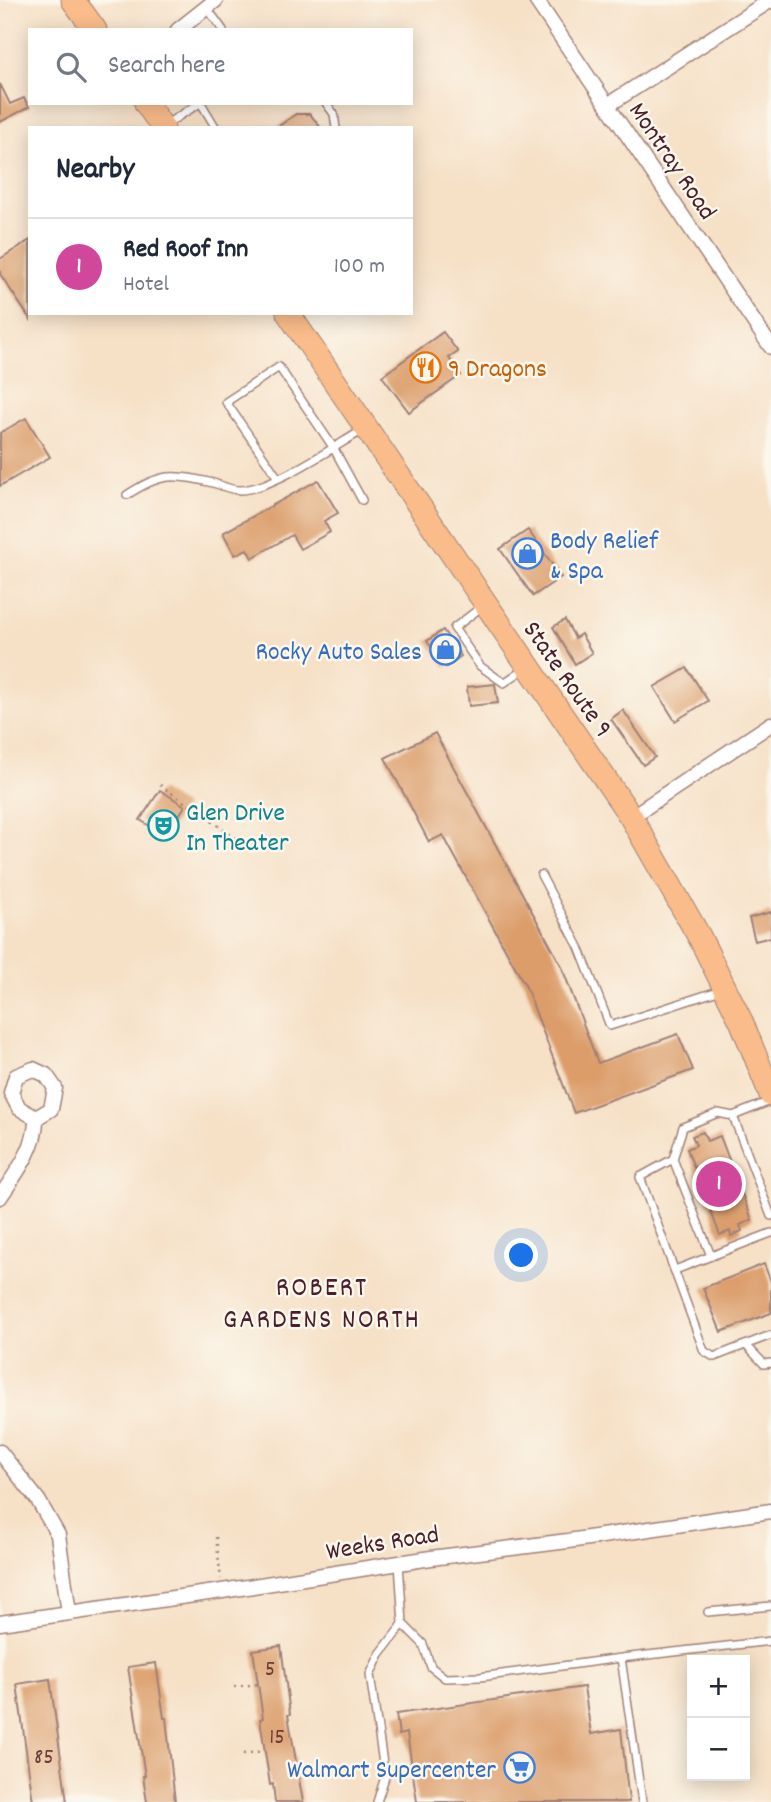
<!DOCTYPE html>
<meta charset="utf-8">
<style>
body{margin:0;font-family:Dekko,sans-serif;background:#f2f2f3;color:#1f2937}
.controls{position:absolute;right:21px;bottom:21px;display:grid;overflow:hidden;border-radius:0px;box-shadow:0 4px 18px #0003}
.controls button{width:63px;height:63px;display:grid;place-items:center;padding:0;border:0;border-bottom:2px solid #e0e1e3;background:#fff;color:#1f2937;font:35px sans-serif}
.you{position:absolute;left:522px;top:1256px;width:24px;height:24px;margin:-18px;border:5px solid #fff;border-radius:50%;background:#1a73e8;box-shadow:0 0 0 10px #1a73e833}
.badge{display:grid;place-items:center;width:46px;height:46px;border-radius:50%;background:#1f6fb2;color:#fff;font-size:23px;font-weight:700}
.pin{position:absolute;translate:-50% -50%;border:4px solid #fff;box-shadow:0 2px 7px #0006}
.list{margin:0;padding:0;list-style:none}
h2{display:flex;justify-content:space-between;align-items:center;height:91px;margin:0;padding:0 28px;font-size:30px}
h2 small{font-size:23px;font-weight:400;color:#747a83}
.list li{display:grid;grid-template-columns:46px 1fr auto;gap:21px;align-items:center;box-sizing:border-box;height:98px;padding:0 28px;border-top:2px solid #e0e1e3}
.list b{display:block;font-size:26px;white-space:nowrap}
.list p{margin:0;font-size:23px;white-space:nowrap;color:#747a83}
.list em{font-size:23px;font-style:normal;color:#747a83}
.icon{flex:none;width:38px;height:38px;fill:none;stroke:currentColor;stroke-width:2;stroke-linecap:round;stroke-linejoin:round}
.map{position:relative;flex:none;width:771px;height:1802px;overflow:hidden}
.search{position:absolute;background:#fff;box-shadow:0 4px 18px #0003;left:28px;top:28px;width:385px;height:77px;display:flex;align-items:center;gap:18px;box-sizing:border-box;padding:0 24px;border-radius:0px;color:#747a83;font-size:26px}
.panel{position:absolute;background:#fff;box-shadow:0 4px 18px #0003;left:28px;top:126px;width:385px;height:189px;border-radius:0px}
.map>svg:first-child{display:block}
</style>
<div class="map">
<svg width="771" height="1802" viewBox="0 0 771 1802">
<rect width="100%" height="100%" fill="#fbf7ec"/>
<filter id="ink" filterUnits="userSpaceOnUse"><feTurbulence type="fractalNoise" baseFrequency=".0143" numOctaves="2"/><feDisplacementMap in="SourceGraphic" scale="14" xChannelSelector="R" yChannelSelector="G"/><feConvolveMatrix kernelMatrix="1 2 1 2 8 2 1 2 1" color-interpolation-filters="sRGB"/></filter>
<filter id="wash" filterUnits="userSpaceOnUse"><feTurbulence type="fractalNoise" baseFrequency=".00686" numOctaves="4" result="noise"/><feDisplacementMap in="SourceGraphic" scale="28" xChannelSelector="R" yChannelSelector="G"/><feGaussianBlur stdDeviation="1.57" result="paint"/><feColorMatrix in="noise" values="0 0 0 0 0 0 0 0 0 0 0 0 0 0 0 0 0 1.4 0 .05"/><feComposite in="paint" operator="in"/></filter>
<g filter="url(#wash)">
<rect width="100%" height="100%" fill="#f6e0c6"/>
<g id="blocks">
<!-- building -->
<path fill="#dc9d6a" d="M0 84 10 104 24 98 29 107 0 122Z
M296 114H310L321 128H276Z
M30 240V319L0 274V259Z
M443 332 458 352 449 358 461 375 409 412 382 376Z
M26 418 50 457 0 486V433Z
M318 480 338 513 324 521 330 532 300 549 292 535 252 558 247 549 235 555 223 533Z
M528 530 561 577 533 596 500 549Z
M565 620 575 638 581 634 592 653 575 664 553 627Z
M443 630 461 656 446 667 427 641Z
M687 668 708 701 675 721 654 687Z
M495 684 498 703 469 706 467 687Z
M623 710 655 757 643 765 611 719Z
M435 733 561 965 598 1063 678 1034 693 1070 574 1113 526 987 443 835 429 842 385 758Z
M160 790 185 806 166 836 140 820Z
M771 912V937L755 941 749 918Z
M703 1132 707 1141 720 1136 752 1220 740 1225 742 1231 731 1236 730 1231 720 1235 687 1149 696 1145 692 1136Z
M764 1264 771 1282V1313L721 1332 703 1288Z
M281 1646 290 1714 288 1715 303 1802H275L273 1784 270 1785 260 1719 263 1718 253 1650Z
M156 1663 164 1718H166L175 1802H147L143 1776H145L128 1667Z
M50 1679 67 1802H33L17 1684Z
M584 1687 591 1734 621 1729 629 1802H417L407 1733 399 1735 396 1714Z"/>
</g>
</g>
<g filter="url(#ink)">
<use href="#blocks" fill-opacity="0" stroke="#a08078" stroke-width="2"/>
<g fill="none" stroke-linecap="round" stroke-linejoin="round">
<defs>
<path id="lane" d="M207 8 223 30
M201 103 216 128
M326 103 334 114 336 128
M165 125 200 103
M278 478 226 402 279 367 333 447 362 500
M127 495C160 473 174 473 213 483 221 485 231 490 239 490 270 491 336 445 365 429
M484 605 454 628 480 666 504 683 524 669
M541 875 579 947 610 1026 721 990
M770 1101 733 1116 718 1113 683 1127 673 1159 640 1177 704 1351 714 1357 771 1335
M733 1116 771 1216
M673 1159 711 1256
M675 1270 771 1233
M746 1345 764 1364 771 1363
M708 1612 771 1606
M403 1624 423 1644 431 1667 445 1678 480 1677 621 1658
M377 1802 385 1777 370 1675 380 1654 403 1624 399 1563
M642 1802 621 1658 771 1641"/>
<path id="street" d="M536 0 771 347
M178 30 216 0
M608 105 771 0
M631 817 771 724
M33 1069 46 1075 55 1088 51 1109 36 1118 19 1108 11 1093 16 1076Z
M0 1197C16 1173 37 1147 36 1118
M0 1452 38 1500 58 1535 69 1613
M0 1623 222 1591 431 1558 568 1541 771 1511"/>
<path id="primary" d="M73 0 95 30
M146 103 163 128
M288 313 631 817 700 938 742 1023 771 1095"/>
</defs>
<!-- lane casing -->
<use href="#lane" stroke="#a08078" stroke-width="10"/>
<!-- street casing -->
<use href="#street" stroke="#a08078" stroke-width="17"/>
<!-- primary casing -->
<use href="#primary" stroke="#a08078" stroke-width="25"/>
<!-- path -->
<path stroke="#a08078" stroke-width="2.5" stroke-dasharray="2 5" stroke-linecap="butt" d="M160 785 240 841
M216 1537 221 1579
M234 1687 258 1684
M243 1754 265 1751"/>
<!-- lane -->
<use href="#lane" stroke="#fff" stroke-width="7"/>
<!-- street -->
<use href="#street" stroke="#fff" stroke-width="14"/>
<!-- primary -->
<use href="#primary" stroke="#f9bc8a" stroke-width="23"/>
</g>
</g>
<!-- icons -->
<defs>
<symbol id="restaurant-ring" viewBox="-11 -11 22 22"><circle r="9.5" fill="#fbf7ec" stroke="#e8710a" stroke-width="1.5"/><path d="M-5-6h1v4h1v-4h1v4h1v-4h1v5L-1.5 .5V6h-2V.5L-5-1ZM5-6V6H3V1.5H1.5Q1.5-4 5-6Z" fill="#e8710a"/></symbol>
<symbol id="shop-ring" viewBox="-11 -11 22 22"><circle r="9.5" fill="#fbf7ec" stroke="#3f7fe0" stroke-width="1.5"/><path d="M-5-2.5h2.3a2.7 3.5 0 0 1 5.4 0H5L5.5 6h-11ZM-1.5-2.5h3a1.5 2.3 0 0 0-3 0Z" fill="#3f7fe0"/></symbol>
<symbol id="theatre-ring" viewBox="-11 -11 22 22"><circle r="9.5" fill="#fbf7ec" stroke="#0f9aa8" stroke-width="1.5"/><path d="M-5-5.5Q0-4 5-5.5V0Q5 5 0 6Q-5 5-5 0ZM-3.3-2.5H-1v1.5H-3.3ZM1-2.5H3.3v1.5H1ZM-2.8 1Q0 5.5 2.8 1Z" fill="#0f9aa8"/></symbol>
<symbol id="supermarket-ring" viewBox="-11 -11 22 22"><circle r="9.5" fill="#fbf7ec" stroke="#3f7fe0" stroke-width="1.5"/><path d="M-6-5.5h2.5l.6 2H6L4.5 2H-2.5L-4.4-4H-6ZM-1.5 3.2a1.3 1.3 0 1 0 .1 0ZM3 3.2a1.3 1.3 0 1 0 .1 0Z" fill="#3f7fe0"/></symbol>
</defs>
<g fill-rule="evenodd">
<use href="#restaurant-ring" x="408" y="350" width="35" height="35"/>
<use href="#shop-ring" x="510" y="536" width="35" height="35"/>
<use href="#shop-ring" x="428" y="632" width="35" height="35"/>
<use href="#theatre-ring" x="146" y="808" width="35" height="35"/>
<use href="#supermarket-ring" x="502" y="1750" width="35" height="35"/>
</g>
<g text-anchor="middle" stroke-width="5" stroke-linejoin="round" paint-order="stroke">
<!-- number labels -->
<g font-size="23" fill="#6e3e3b">
<text x="270" y="1675">5</text>
<text x="277" y="1743">15</text>
<text x="44" y="1763">85</text>
</g>
<!-- street labels -->
<g font-size="26" fill="#4a1f2b" stroke="#fbf7ec">
<text transform="translate(674 160) rotate(56)" y="9">Montray Road</text>
<text transform="translate(569 678) rotate(55)" y="9">State Route 9</text>
<text transform="translate(382 1541) rotate(-9)" y="9">Weeks Road</text>
</g>
<!-- food labels -->
<g font-size="26" fill="#c56008" stroke="#fbf7ec" text-anchor="start">
<text x="448" y="376">9 Dragons</text>
</g>
<!-- shop labels -->
<g font-size="26" fill="#366cbe" stroke="#fbf7ec" text-anchor="end">
<text x="550" y="548" text-anchor="start">Body Relief<tspan x="550" dy="30">&amp; Spa</tspan></text>
<text x="422" y="659">Rocky Auto Sales</text>
<text x="496" y="1777">Walmart Supercenter</text>
</g>
<!-- culture labels -->
<g font-size="26" fill="#0d838f" stroke="#fbf7ec" text-anchor="start">
<text x="186" y="820">Glen Drive<tspan x="186" dy="30">In Theater</tspan></text>
</g>
<!-- neighbourhood labels -->
<g font-size="28" letter-spacing="2" fill="#4a1f2b" stroke="#fbf7ec">
<text x="322" y="1295">ROBERT<tspan x="322" dy="32">GARDENS NORTH</tspan></text>
</g>
</g>
</svg>
<div class="controls">
<button>+</button>
<button>−</button>
</div>
<div class="you"></div>
<div class="pin badge" style="left:719px;top:1184px;background:#d1479c">1</div>
<div class="search"><svg class="icon" aria-label="search" viewBox="0 0 24 24"><circle cx="10" cy="10" r="6"/><path d="M15 15l6 6"/></svg>Search here</div>
<section class="panel">
<h2>Nearby<small></small></h2>
<ul class="list">
<li><span class="badge" style="background:#d1479c">1</span><div><b>Red Roof Inn</b><p>Hotel</p></div><em>100 m</em></li>
</ul>
</section>
</div>
